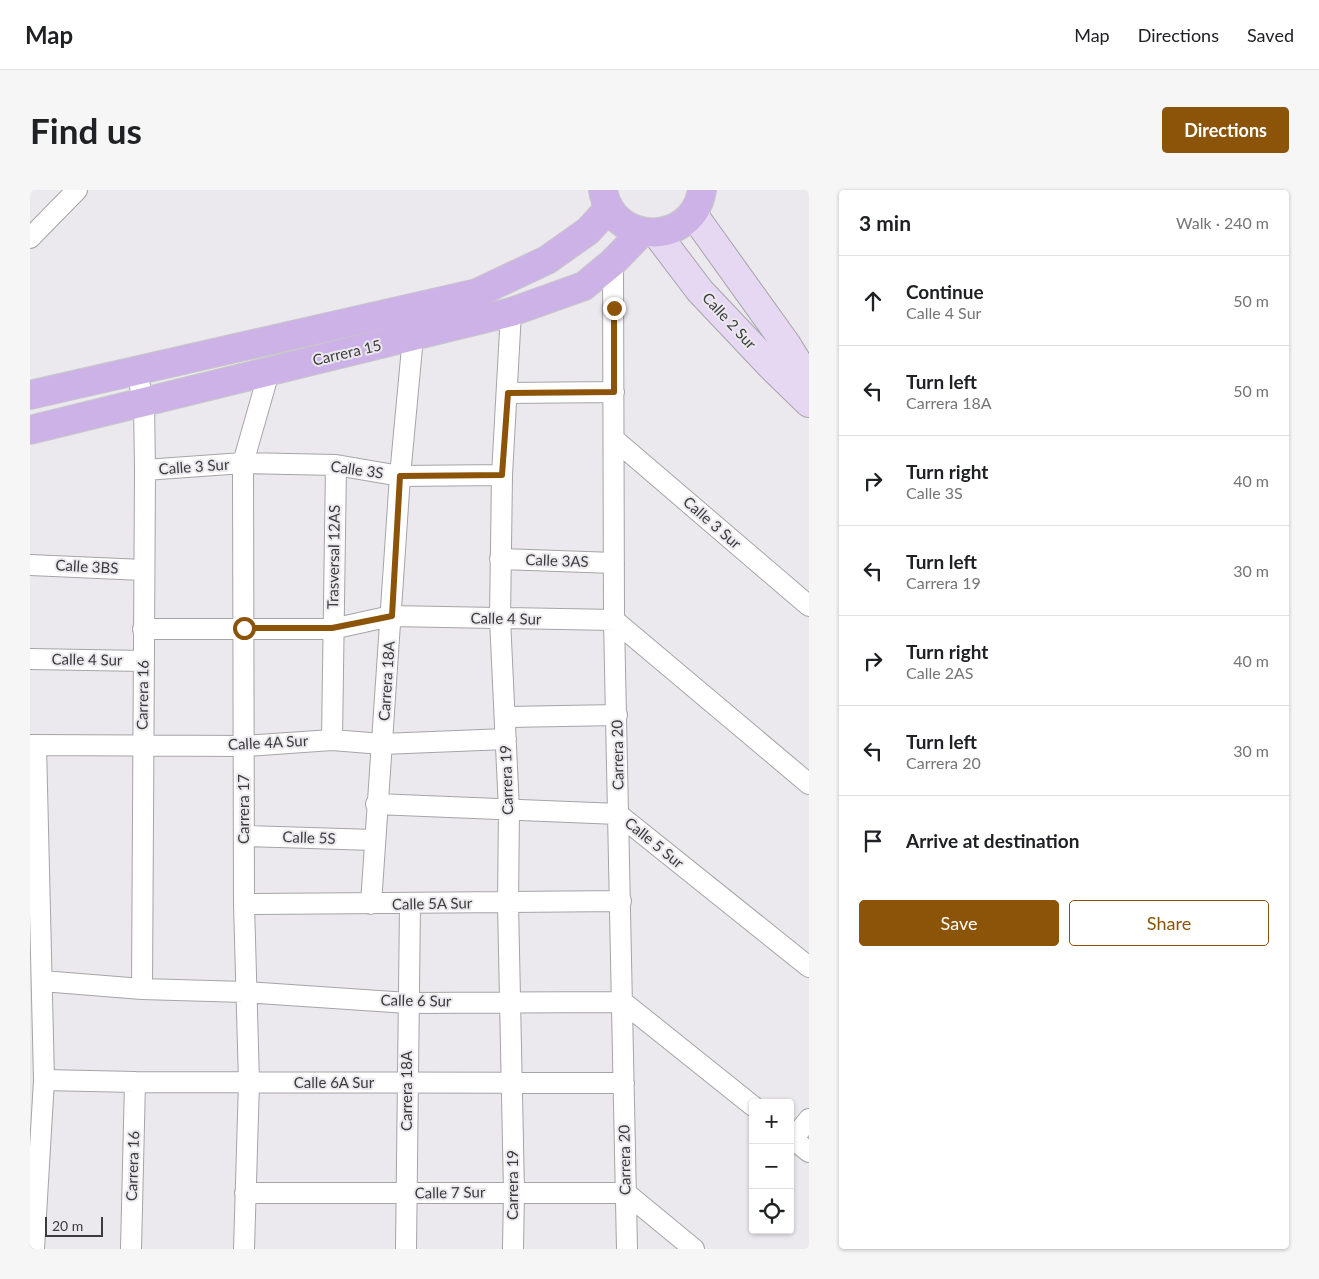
<!DOCTYPE html>
<meta charset="utf-8">
<style>
body{margin:0;font-family:Lato,sans-serif;background:#f6f6f6;color:#202124}
.controls{position:absolute;right:15px;bottom:15px;display:grid;overflow:hidden;border-radius:5px;box-shadow:0 1px 4px #0004}
.controls button{width:45px;height:45px;display:grid;place-items:center;padding:0;border:0;border-bottom:1px solid #e0e0e0;background:#fff;color:#202124;font:25px sans-serif}
.scale{position:absolute;left:15px;bottom:12px;width:58px;box-sizing:border-box;padding-left:5px;border:2px solid #3b3a3c;border-top:0;font-size:14px;line-height:18px;white-space:nowrap;color:#3b3a3c;-webkit-text-stroke:4px #ebe9ed;paint-order:stroke}
.stop{position:absolute;width:15px;height:15px;margin:-11px;border:4px solid #8c5408;border-radius:50%;background:#fff}
.stop.end{background:#8c5408;border-color:#fff;box-shadow:0 1px 5px #0008}
.list{margin:0;padding:0;list-style:none}
h2{display:flex;justify-content:space-between;align-items:center;height:65px;margin:0;padding:0 20px;font-size:21px}
h2 small{font-size:16px;font-weight:400;color:#757577}
.list li{display:grid;grid-template-columns:32px 1fr auto;gap:15px;align-items:center;box-sizing:border-box;height:90px;padding:0 20px;border-top:1px solid #e0e0e0}
.list b{display:block;font-size:19px;white-space:nowrap}
.list p{margin:0;font-size:16px;white-space:nowrap;color:#757577}
.list em{font-size:16px;font-style:normal;color:#757577}
.actions{display:flex;gap:10px;padding:15px 20px}
.actions a{flex:1;padding:11px 0;border:1px solid #8c5408;border-radius:5px;text-align:center;font-size:18px;color:#8c5408}
.actions .main{background:#8c5408;color:#fff}
.icon{flex:none;width:28px;height:28px;fill:none;stroke:currentColor;stroke-width:2;stroke-linecap:round;stroke-linejoin:round}
.map{position:relative;flex:none;width:779px;height:1059px;overflow:hidden;border-radius:5px}
header{display:flex;align-items:center;gap:30px;box-sizing:border-box;height:70px;padding:0 25px;background:#fff;border-bottom:1px solid #e0e0e0}
header strong{font-size:24px}
nav{display:flex;gap:28px;margin-inline-start:auto;font-size:18px}
.intro{display:flex;align-items:center;justify-content:space-between;box-sizing:border-box;height:120px;padding:0 30px}
h1{margin:0;font-size:35px}
.button{padding:12px 22px;border-radius:5px;background:#8c5408;color:#fff;font-size:18px;font-weight:700}
main{display:flex;gap:30px;padding:0 30px}
aside{flex:1;background:#fff;border-radius:5px;box-shadow:0 1px 4px #0004}
.map>svg:first-child{display:block}
</style>
<header>
<strong>Map</strong>
<nav><a>Map</a><a>Directions</a><a>Saved</a></nav>
</header>
<div class="intro"><h1>Find us</h1><a class="button">Directions</a></div>
<main>
<div class="map">
<svg width="779" height="1059" viewBox="0 0 779 1059">
<rect width="100%" height="100%" fill="#ebe9ed"/>
<g fill="none" stroke-linecap="round" stroke-linejoin="round">
<defs>
<path id="street" d="M0 48 47 0
M583 72 584 430 597 1059
M481 122 472 285 470 429 479 620 478 713 484 1002 483 1059
M106 180 114 212 115 280 112 799
M478 203 584 202
M584 249 779 416
M115 280 213 273 306 275 370 286 472 285
M470 369 584 373
M0 375 113 380
M113 439H302L361 426 584 430 779 594
M0 469 114 471
M475 527 587 525
M302 550 306 275
M0 555 215 556 302 550 352 554 476 549
M346 614 588 624 779 777
M214 646 344 650
M214 714 591 711
M341 714 370 286 383 147
M12 791 112 799 215 802 378 813 593 812 723 916
M14 890 105 892 594 893
M760 947 779 962
M763 949 779 929
M215 1003H596L664 1059
M4 1059 14 890 6 555
M101 1059 105 892
M214 1059 219 892 214 714 213 273 239 182
M376 1059 380 714"/>
<path id="secondary" d="M663 24 757 155 779 191
M626 43 670 101 740 175 779 213"/>
<path id="primary" d="M573 0C582 56 663 57 672 0
M0 205 447 103 517 70 558 41 579 18
M0 240 481 122 554 96 583 72 612 42"/>
</defs>
<!-- street casing -->
<use href="#street" stroke="#a5a4a7" stroke-width="22"/>
<!-- secondary casing -->
<use href="#secondary" stroke="#a5a4a7" stroke-width="30"/>
<!-- primary casing -->
<use href="#primary" stroke="#c8c8c8" stroke-width="30"/>
<!-- street -->
<use href="#street" stroke="#fff" stroke-width="20"/>
<!-- secondary -->
<use href="#secondary" stroke="#e6d8f3" stroke-width="28"/>
<!-- primary -->
<use href="#primary" stroke="#cdb2e8" stroke-width="28"/>
</g>
<g fill="none" stroke-linecap="round" stroke-linejoin="round">
<!-- route -->
<path stroke="#8c5408" stroke-width="6" d="M214 438H302L362 426 370 286 472 285 478 203 584 202V118"/>
</g>
<g text-anchor="middle" stroke-width="4" stroke-linejoin="round" paint-order="stroke">
<!-- street labels -->
<g font-size="15" fill="#3b3a3c" stroke="#ebe9ed">
<text transform="translate(699 131) rotate(47)" y="5">Calle 2 Sur</text>
<text transform="translate(317 163) rotate(-13)" y="5">Carrera 15</text>
<text transform="translate(164 277) rotate(-4)" y="5">Calle 3 Sur</text>
<text transform="translate(327 280) rotate(8)" y="5">Calle 3S</text>
<text transform="translate(682 333) rotate(41)" y="5">Calle 3 Sur</text>
<text transform="translate(304 367) rotate(-89)" y="5">Trasversal 12AS</text>
<text transform="translate(527 371) rotate(2)" y="5">Calle 3AS</text>
<text transform="translate(57 377) rotate(3)" y="5">Calle 3BS</text>
<text transform="translate(476 429) rotate(1)" y="5">Calle 4 Sur</text>
<text transform="translate(57 470) rotate(1)" y="5">Calle 4 Sur</text>
<text transform="translate(357 491) rotate(-86)" y="5">Carrera 18A</text>
<text transform="translate(113 505) rotate(-89)" y="5">Carrera 16</text>
<text transform="translate(238 553) rotate(-3)" y="5">Calle 4A Sur</text>
<text transform="translate(588 565) rotate(-91)" y="5">Carrera 20</text>
<text transform="translate(477 590) rotate(-92)" y="5">Carrera 19</text>
<text transform="translate(214 619) rotate(-90)" y="5">Carrera 17</text>
<text transform="translate(279 648) rotate(2)" y="5">Calle 5S</text>
<text transform="translate(624 653) rotate(39)" y="5">Calle 5 Sur</text>
<text transform="translate(402 714) rotate(-1)" y="5">Calle 5A Sur</text>
<text transform="translate(386 811) rotate(1)" y="5">Calle 6 Sur</text>
<text x="304" y="898">Calle 6A Sur</text>
<text transform="translate(377 901) rotate(-90)" y="5">Carrera 18A</text>
<text transform="translate(595 970) rotate(-91)" y="5">Carrera 20</text>
<text transform="translate(103 976) rotate(-88)" y="5">Carrera 16</text>
<text transform="translate(483 995) rotate(-90)" y="5">Carrera 19</text>
<text transform="translate(420 1003) rotate(-1)" y="5">Calle 7 Sur</text>
</g>
</g>
</svg>
<div class="controls">
<button>+</button>
<button>−</button>
<button><svg class="icon" aria-label="locate" viewBox="0 0 24 24"><circle cx="12" cy="12" r="6"/><path d="M12 2v4M12 18v4M2 12h4M18 12h4"/></svg></button>
</div>
<div class="scale">20 m</div>
<div class="stop" style="left:214px;top:438px"></div>
<div class="stop end" style="left:584px;top:118px"></div>
</div>
<aside>
<h2>3 min<small>Walk · 240 m</small></h2>
<ul class="list">
<li><svg class="icon" aria-label="ahead" viewBox="0 0 24 24"><path d="M12 20V5M6 11l6-6 6 6"/></svg><div><b>Continue</b><p>Calle 4 Sur</p></div><em>50 m</em></li>
<li><svg class="icon" aria-label="left" viewBox="0 0 24 24"><path d="M17 20v-9H6M10 6l-5 5 5 5"/></svg><div><b>Turn left</b><p>Carrera 18A</p></div><em>50 m</em></li>
<li><svg class="icon" aria-label="right" viewBox="0 0 24 24"><path d="M7 20v-9h11M14 6l5 5-5 5"/></svg><div><b>Turn right</b><p>Calle 3S</p></div><em>40 m</em></li>
<li><svg class="icon" aria-label="left" viewBox="0 0 24 24"><path d="M17 20v-9H6M10 6l-5 5 5 5"/></svg><div><b>Turn left</b><p>Carrera 19</p></div><em>30 m</em></li>
<li><svg class="icon" aria-label="right" viewBox="0 0 24 24"><path d="M7 20v-9h11M14 6l5 5-5 5"/></svg><div><b>Turn right</b><p>Calle 2AS</p></div><em>40 m</em></li>
<li><svg class="icon" aria-label="left" viewBox="0 0 24 24"><path d="M17 20v-9H6M10 6l-5 5 5 5"/></svg><div><b>Turn left</b><p>Carrera 20</p></div><em>30 m</em></li>
<li><svg class="icon" aria-label="arrive" viewBox="0 0 24 24"><path d="M6 21V4h12l-3 4 3 4H6"/></svg><div><b>Arrive at destination</b></div></li>
</ul>
<div class="actions"><a class="main">Save</a><a>Share</a></div>
</aside>
</main>
